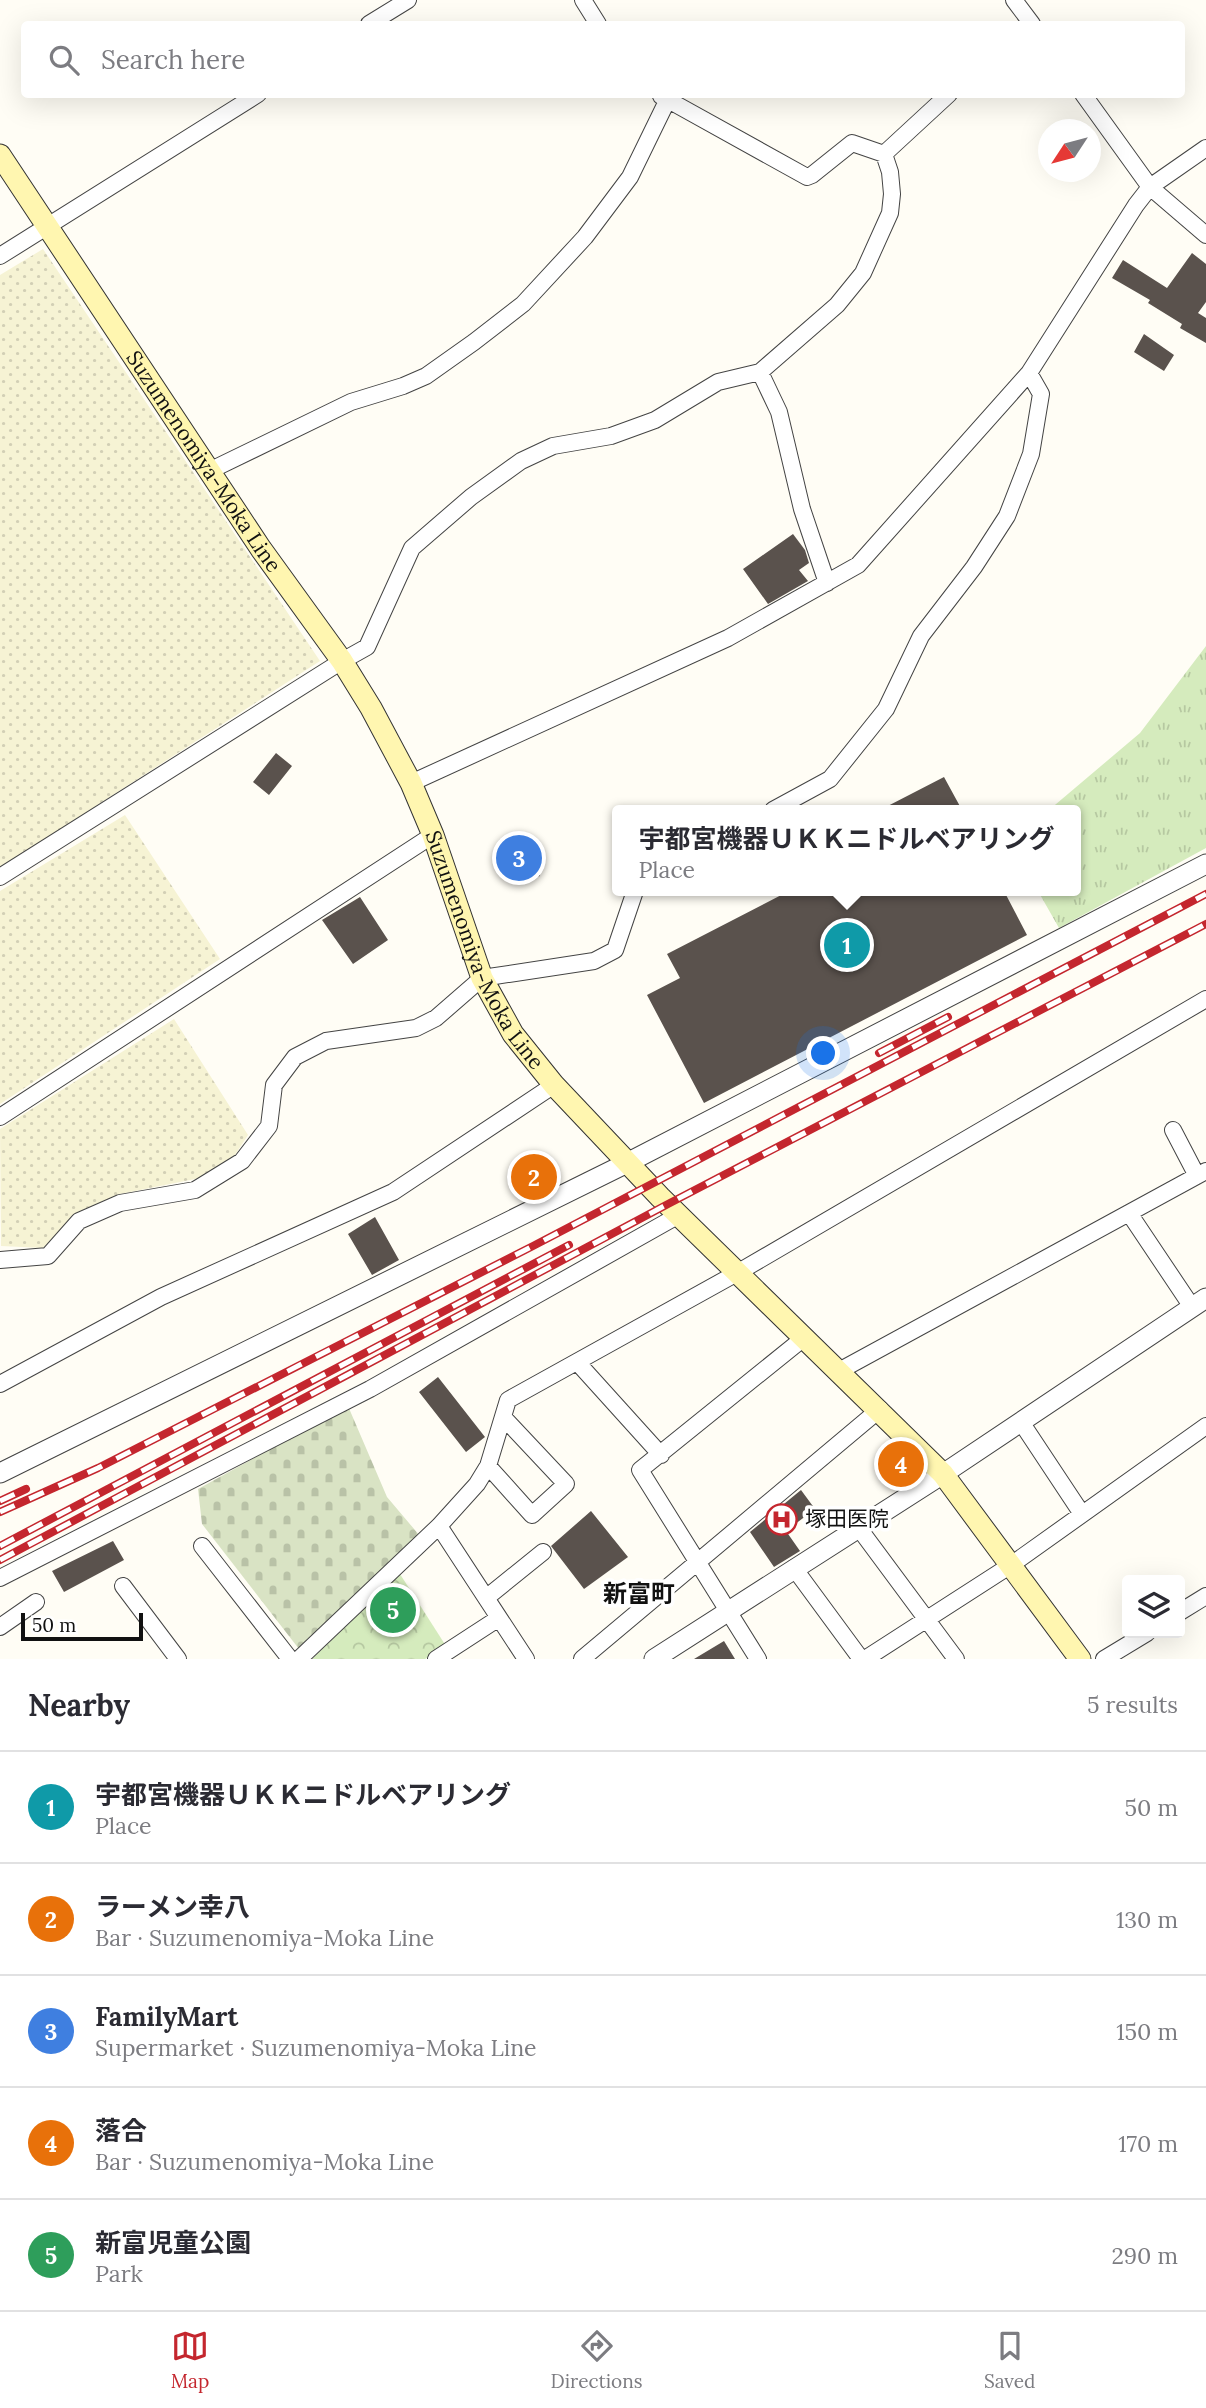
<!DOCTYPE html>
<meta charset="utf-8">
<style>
body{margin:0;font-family:Lora,"Noto Sans JP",serif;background:#f2f2f3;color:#2b2b33}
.controls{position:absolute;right:21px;bottom:21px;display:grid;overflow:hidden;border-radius:7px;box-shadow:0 7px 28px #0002}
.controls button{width:63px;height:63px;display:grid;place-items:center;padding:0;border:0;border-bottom:2px solid #e1e1e2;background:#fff;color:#2b2b33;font:35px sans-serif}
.compass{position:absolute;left:1038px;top:119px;width:63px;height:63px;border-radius:50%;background:#fff;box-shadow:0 7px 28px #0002;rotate:234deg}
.scale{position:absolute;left:21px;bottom:18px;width:122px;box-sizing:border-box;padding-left:7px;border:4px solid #111;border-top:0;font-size:19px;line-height:24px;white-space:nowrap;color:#111;-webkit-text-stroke:5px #fff;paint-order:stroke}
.you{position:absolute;left:824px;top:1054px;width:24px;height:24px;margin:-18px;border:5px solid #fff;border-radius:50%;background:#1a73e8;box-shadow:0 0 0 10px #1a73e833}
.badge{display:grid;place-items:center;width:46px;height:46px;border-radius:50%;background:#c4262e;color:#fff;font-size:23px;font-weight:700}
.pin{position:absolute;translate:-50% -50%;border:4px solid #fff;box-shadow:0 2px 7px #0006}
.popup{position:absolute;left:612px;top:805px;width:469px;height:91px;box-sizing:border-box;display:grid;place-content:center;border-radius:7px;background:#fff;filter:drop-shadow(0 2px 5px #0005);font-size:23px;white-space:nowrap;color:#7c7c81}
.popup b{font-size:26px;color:#2b2b33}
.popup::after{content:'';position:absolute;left:50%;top:100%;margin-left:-14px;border:14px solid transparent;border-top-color:#fff}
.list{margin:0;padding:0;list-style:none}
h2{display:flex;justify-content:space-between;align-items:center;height:91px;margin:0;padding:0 28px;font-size:30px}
h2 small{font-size:23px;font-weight:400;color:#7c7c81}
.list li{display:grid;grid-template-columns:46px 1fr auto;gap:21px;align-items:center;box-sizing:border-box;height:112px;padding:0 28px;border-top:2px solid #e1e1e2}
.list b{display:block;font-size:26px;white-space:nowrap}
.list p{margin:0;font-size:23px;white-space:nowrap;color:#7c7c81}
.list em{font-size:23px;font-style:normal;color:#7c7c81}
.icon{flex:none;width:38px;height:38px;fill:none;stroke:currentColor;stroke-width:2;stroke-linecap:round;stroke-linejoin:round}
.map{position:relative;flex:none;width:1206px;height:1659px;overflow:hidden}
.search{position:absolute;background:#fff;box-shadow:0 7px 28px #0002;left:21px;right:21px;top:21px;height:77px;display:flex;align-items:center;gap:18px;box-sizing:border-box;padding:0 24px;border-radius:7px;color:#7c7c81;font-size:26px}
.sheet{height:651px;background:#fff}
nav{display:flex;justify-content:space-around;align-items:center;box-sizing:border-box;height:98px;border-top:2px solid #e1e1e2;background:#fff;font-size:19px;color:#7c7c81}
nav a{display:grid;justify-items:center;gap:4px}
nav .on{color:#c4262e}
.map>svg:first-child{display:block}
</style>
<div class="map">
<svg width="1206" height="1659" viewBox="0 0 1206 1659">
<defs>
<pattern id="farmland-dots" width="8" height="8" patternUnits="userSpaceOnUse" patternTransform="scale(1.75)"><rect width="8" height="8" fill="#f6f3d4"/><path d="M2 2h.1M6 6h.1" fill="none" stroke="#d2cfb5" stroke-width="1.8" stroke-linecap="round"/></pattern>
<pattern id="grass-tufts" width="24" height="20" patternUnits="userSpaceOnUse" patternTransform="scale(1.75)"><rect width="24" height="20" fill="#d5ebbd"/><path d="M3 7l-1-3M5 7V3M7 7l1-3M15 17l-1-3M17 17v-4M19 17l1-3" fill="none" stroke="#b6c8a1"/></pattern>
<pattern id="cemetery-stones" width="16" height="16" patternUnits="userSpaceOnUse" patternTransform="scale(1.75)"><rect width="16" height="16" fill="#d9e3c4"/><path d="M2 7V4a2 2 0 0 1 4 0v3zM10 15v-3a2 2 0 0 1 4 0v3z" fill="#b9c2a7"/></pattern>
<pattern id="park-crowns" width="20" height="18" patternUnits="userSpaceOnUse" patternTransform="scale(1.75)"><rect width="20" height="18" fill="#d5ebbd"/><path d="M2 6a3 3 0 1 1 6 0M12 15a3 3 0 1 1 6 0" fill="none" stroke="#b6c8a1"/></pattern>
</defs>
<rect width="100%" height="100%" fill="#fffdf5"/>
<!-- farmland -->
<path fill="url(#farmland-dots)" d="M43 249 320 661 0 868V275Z
M125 815 220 959 0 1104V891Z
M174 1019 248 1135 235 1155 200 1178 120 1194 78 1212 43 1248 1 1246 0 1129Z"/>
<!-- grass -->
<path fill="url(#grass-tufts)" d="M1206 646V848L1059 928 1038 891H1076V810H1049L1140 733Z"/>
<!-- cemetery -->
<path fill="url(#cemetery-stones)" d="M348 1406 387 1497 420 1536 299 1649 202 1524 198 1489Z"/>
<!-- park -->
<path fill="url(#park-crowns)" d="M400 1574 446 1646 425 1659H312Z"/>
<!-- building -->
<path fill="#5a524d" d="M1192 253 1206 264V302L1198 313 1206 318V343L1180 328 1182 324 1148 303 1150 300 1112 278 1123 260 1167 288Z
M1144 334 1174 355 1164 371 1134 352Z
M793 534 805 550 809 563 799 570 808 581 768 604 743 569Z
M276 753 292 766 269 795 253 782Z
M944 777 962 810H880Z
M526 832 540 876 512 884 499 840Z
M789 891H1004L1027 935 704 1103 647 995 680 978 667 954Z
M360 897 388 940 353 964 322 920Z
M375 1217 399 1260 372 1275 348 1234Z
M438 1377 485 1437 466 1452 419 1392Z
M801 1490 815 1509 786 1531 800 1551 774 1567 750 1532Z
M591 1511 628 1557 584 1589 551 1546Z
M113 1541 124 1560 64 1592 52 1571Z
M724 1641 735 1659H694Z"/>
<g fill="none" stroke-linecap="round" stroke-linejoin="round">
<defs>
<path id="minor" d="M583 0 598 24
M1014 0 1032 24
M369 24 408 0
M1083 94 1150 187 1206 235
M661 96 807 177 812 175 852 143 884 154
M0 256 258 94
M760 372 779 412 802 509 827 583
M209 471 351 402 403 386 426 376 474 342 523 304 585 237 630 177 668 99
M411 783 728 638 858 565 1029 373 1136 205 1150 187 1206 148
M773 810 830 779 886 709 921 636 974 567 1007 516 1031 454 1041 394 1029 373
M0 877 342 661 367 647 412 548 471 497 521 461 553 446 611 436 655 420 718 382 760 372 837 305 863 273 890 213 892 194 890 172 884 154 949 94
M0 1117 433 835
M1173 1130 1197 1176
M1129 1213 1192 1307
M0 1260 48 1256 79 1221 120 1203 195 1190 242 1161 269 1126 274 1085 295 1057 326 1041 416 1028 436 1018 482 978 594 961 615 950 635 891
M577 1362 661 1455
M839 1371 1206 1171
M0 1384 161 1297 393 1192 554 1085
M1021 1422 1082 1514
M488 1466 532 1515 566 1484 503 1417
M439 1526 526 1659
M858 1527 956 1659
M202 1546 290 1659
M794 1568 861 1659
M0 1578 370 1389 679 1215
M123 1586 178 1659
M486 1598 543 1552
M1180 1612 1206 1596
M0 1627 36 1602
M299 1659 439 1526 477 1484 488 1466 508 1400 737 1273 1206 999
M436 1659 499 1618
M582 1659 880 1409
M758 1659 640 1470 805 1337
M865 1659 1011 1565 1206 1426
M1104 1659 1147 1633"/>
<path id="tertiary" d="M0 1473 627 1163 1206 864
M654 1659 943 1474 1206 1298"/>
<g id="secondary">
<path id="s1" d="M0 155 261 549 342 661 371 708 411 783 433 835 482 978 513 1034 554 1085 660 1197 943 1474 1080 1659"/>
</g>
</defs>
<!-- minor casing -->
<use href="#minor" stroke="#444" stroke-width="18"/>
<!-- tertiary casing -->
<use href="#tertiary" stroke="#444" stroke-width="21"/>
<!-- secondary casing -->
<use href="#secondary" stroke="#333" stroke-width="23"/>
<!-- minor -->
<use href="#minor" stroke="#fff" stroke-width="16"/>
<!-- tertiary -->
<use href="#tertiary" stroke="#fff" stroke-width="19"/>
<!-- secondary -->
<use href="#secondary" stroke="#fff6b0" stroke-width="21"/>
<defs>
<path id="rail" d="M879 1053 948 1017
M0 1501 26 1489
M0 1512 98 1468 533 1246 1206 894
M0 1546 569 1245
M0 1560 668 1204 1206 924"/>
</defs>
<!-- rail casing -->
<use href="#rail" stroke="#c4262e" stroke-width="8"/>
<!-- rail -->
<use href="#rail" stroke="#fff" stroke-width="5" stroke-dasharray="16" stroke-linecap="butt"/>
</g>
<!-- icons -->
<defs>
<symbol id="hospital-ring" viewBox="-11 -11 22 22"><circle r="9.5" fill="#fff" stroke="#c4262e" stroke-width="1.5"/><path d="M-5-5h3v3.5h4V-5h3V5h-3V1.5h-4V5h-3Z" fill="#c4262e"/></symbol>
</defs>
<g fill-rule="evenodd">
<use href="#hospital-ring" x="764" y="1502" width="35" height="35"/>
</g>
<g text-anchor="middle" stroke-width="7" stroke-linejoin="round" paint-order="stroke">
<!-- street labels -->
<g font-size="21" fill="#111" stroke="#fff">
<text dy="7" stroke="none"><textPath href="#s1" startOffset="368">Suzumenomiya-Moka Line</textPath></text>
<text dy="7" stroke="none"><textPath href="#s1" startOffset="934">Suzumenomiya-Moka Line</textPath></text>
</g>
<!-- poi labels -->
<g font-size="21" fill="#111" stroke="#fff" text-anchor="start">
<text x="805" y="1526">塚田医院</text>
</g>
<!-- quarter labels -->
<g font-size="24" font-weight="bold" fill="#111" stroke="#fff">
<text x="639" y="1602">新富町</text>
</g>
</g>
</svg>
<div class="controls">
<button><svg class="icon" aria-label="layers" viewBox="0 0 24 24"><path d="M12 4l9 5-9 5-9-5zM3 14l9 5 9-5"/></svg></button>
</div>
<svg class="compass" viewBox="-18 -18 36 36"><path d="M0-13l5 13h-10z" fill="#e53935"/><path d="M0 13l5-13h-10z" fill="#7c7c81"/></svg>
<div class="scale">50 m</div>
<div class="you"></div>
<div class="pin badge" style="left:847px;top:945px;background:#0f9aa8">1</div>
<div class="popup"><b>宇都宮機器ＵＫＫニドルベアリング</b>Place</div>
<div class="pin badge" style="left:534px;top:1177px;background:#e8710a">2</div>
<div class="pin badge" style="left:519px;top:858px;background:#3f7fe0">3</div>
<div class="pin badge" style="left:901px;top:1464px;background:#e8710a">4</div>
<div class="pin badge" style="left:393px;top:1610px;background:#2e9e5b">5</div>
<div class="search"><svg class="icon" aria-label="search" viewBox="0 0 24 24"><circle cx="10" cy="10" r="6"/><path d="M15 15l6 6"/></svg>Search here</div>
</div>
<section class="sheet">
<h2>Nearby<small>5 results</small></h2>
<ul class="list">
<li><span class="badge" style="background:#0f9aa8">1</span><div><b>宇都宮機器ＵＫＫニドルベアリング</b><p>Place</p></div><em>50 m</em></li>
<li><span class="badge" style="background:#e8710a">2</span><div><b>ラーメン幸八</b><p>Bar · Suzumenomiya-Moka Line</p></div><em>130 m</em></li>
<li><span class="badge" style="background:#3f7fe0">3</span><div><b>FamilyMart</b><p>Supermarket · Suzumenomiya-Moka Line</p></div><em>150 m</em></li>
<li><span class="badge" style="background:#e8710a">4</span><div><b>落合</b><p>Bar · Suzumenomiya-Moka Line</p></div><em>170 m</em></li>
<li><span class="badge" style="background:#2e9e5b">5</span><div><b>新富児童公園</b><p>Park</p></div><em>290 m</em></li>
</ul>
</section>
<nav>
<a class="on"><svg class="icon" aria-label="map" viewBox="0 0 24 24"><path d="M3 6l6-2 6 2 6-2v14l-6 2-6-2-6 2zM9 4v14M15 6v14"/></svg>Map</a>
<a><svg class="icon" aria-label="directions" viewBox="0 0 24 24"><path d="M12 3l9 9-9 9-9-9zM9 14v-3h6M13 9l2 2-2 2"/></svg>Directions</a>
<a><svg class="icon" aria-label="saved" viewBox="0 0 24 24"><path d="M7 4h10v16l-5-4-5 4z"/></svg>Saved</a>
</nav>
